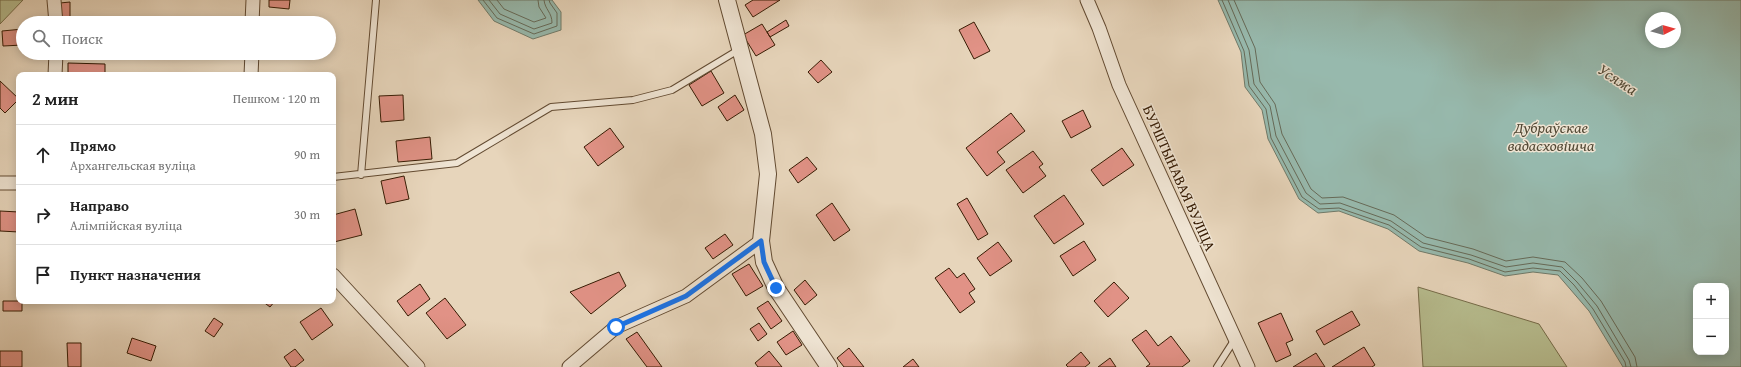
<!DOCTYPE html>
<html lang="ru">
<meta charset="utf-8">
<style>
body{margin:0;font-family:"Gentium Book Plus",serif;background:#f2f2f2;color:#222}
.controls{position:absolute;right:12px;bottom:12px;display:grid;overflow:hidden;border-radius:8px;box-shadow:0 2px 10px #0003}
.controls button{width:36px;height:36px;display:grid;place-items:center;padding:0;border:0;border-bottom:1px solid #e0e0e0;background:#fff;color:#222;font:20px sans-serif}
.compass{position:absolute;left:1645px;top:12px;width:36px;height:36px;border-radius:50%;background:#fff;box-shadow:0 2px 10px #0003;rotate:85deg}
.stop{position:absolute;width:12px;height:12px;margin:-9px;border:3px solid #1a73e8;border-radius:50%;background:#fff}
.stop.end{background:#1a73e8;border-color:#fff;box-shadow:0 1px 4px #0008}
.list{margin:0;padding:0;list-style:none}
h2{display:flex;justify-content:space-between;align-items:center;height:52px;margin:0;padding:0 16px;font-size:17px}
h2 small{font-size:13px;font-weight:400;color:#767676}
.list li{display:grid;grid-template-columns:26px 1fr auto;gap:12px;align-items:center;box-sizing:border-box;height:60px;padding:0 16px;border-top:1px solid #e0e0e0}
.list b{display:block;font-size:15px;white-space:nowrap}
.list p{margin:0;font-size:13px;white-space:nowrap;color:#767676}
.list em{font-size:13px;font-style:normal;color:#767676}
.icon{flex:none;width:22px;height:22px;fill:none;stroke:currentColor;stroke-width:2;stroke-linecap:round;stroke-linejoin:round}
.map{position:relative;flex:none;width:1741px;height:367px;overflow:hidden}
.search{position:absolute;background:#fff;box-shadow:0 2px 10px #0003;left:16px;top:16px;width:320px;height:44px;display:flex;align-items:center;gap:10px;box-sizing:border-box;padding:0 14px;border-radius:22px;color:#767676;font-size:15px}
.panel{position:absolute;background:#fff;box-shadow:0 2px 10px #0003;left:16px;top:72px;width:320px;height:232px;border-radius:8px}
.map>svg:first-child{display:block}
</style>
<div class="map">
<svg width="1741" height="367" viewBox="0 0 1741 367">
<rect width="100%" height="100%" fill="#e7d5bb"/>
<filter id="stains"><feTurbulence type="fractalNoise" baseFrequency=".005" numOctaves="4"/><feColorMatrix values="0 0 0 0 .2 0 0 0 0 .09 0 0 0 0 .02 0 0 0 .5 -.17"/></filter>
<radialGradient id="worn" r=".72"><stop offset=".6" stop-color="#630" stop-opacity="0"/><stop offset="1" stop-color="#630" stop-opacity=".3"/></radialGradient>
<!-- green -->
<path fill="#b7bd8f" stroke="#766c49" d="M0 0H23L0 24Z
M1418 287 1539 324 1567 367H1423Z"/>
<!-- water -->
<path fill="#97b9ad" stroke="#707a69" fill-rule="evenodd" d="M478 0H552L561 12V30L533 39 494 21Z
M1218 0H1741V367H1623L1589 311 1558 275 1533 272 1505 276 1468 263 1419 251 1388 229 1339 211 1318 213 1299 199 1268 139 1262 110 1245 87 1241 52ZM1651 18H1675V42H1651ZM1696 286H1726V352H1696Z"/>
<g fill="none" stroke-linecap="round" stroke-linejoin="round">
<!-- shore -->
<path stroke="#666a58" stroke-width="1" d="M483 0 497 18 534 34 557 26V13L550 3 549 0
M489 0 500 14 534 29 552 23C552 12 545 10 544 0
M497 0 504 9 534 22 546 18 539 7 538 0
M1222 0 1244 51 1249 86 1266 109 1271 138 1302 197 1319 209 1339 208 1389 225 1421 247 1469 259 1505 272 1533 268 1560 271 1574 285 1593 309 1625 362 1626 367
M1228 0 1249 50 1254 84 1270 106 1276 136 1306 193 1320 204 1340 203 1391 221 1423 243 1471 255 1506 267 1533 263 1562 267 1577 282 1597 306 1629 360 1631 367
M1234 0 1255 48 1260 82 1275 104 1282 134 1311 189 1322 198 1343 197 1394 215 1426 237 1473 249 1506 261 1533 257 1565 262 1582 278 1601 301 1635 357 1637 367"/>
</g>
<!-- building -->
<path fill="#e19286" stroke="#361b03" d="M269 0H290L289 9 269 7Z
M753 0H780L753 17 745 5Z
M70 2V17H61L60 3Z
M272 18H287V23H272Z
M220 19V23H198V20Z
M786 20 789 26 770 37 767 32Z
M974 22 990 51 974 59 959 30Z
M762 24 775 45 756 56 743 35Z
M23 29V45L3 46 2 31Z
M271 53H291V55H271Z
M821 60 832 72 818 83 808 72Z
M68 63 105 64V75H68Z
M711 71 724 93 702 106 689 85Z
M0 81 19 99 5 113 0 108Z
M403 95 404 120 381 122 379 96Z
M735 95 744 110 727 121 718 107Z
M1083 110 1091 127 1071 138 1062 121Z
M1011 113 1025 131 997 152 1005 162 987 176 966 148Z
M610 128 624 147 598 166 584 147Z
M430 137 432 159 398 162 396 141Z
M1122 148 1134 165 1103 186 1091 170Z
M1033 151 1043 164 1039 167 1046 176 1023 193 1006 170Z
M807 157 817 169 798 183 789 170Z
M404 176 409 199 386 204 381 181Z
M1064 195 1084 224 1054 244 1034 216Z
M967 198 988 234 978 240 957 204Z
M832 203 850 230 834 241 816 215Z
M355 209 362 235 334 242 333 215Z
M0 211 19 212V232L0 231Z
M725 234 733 245 713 259 705 248Z
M1084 241 1096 260 1073 276 1060 256Z
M998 242 1012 261 990 276 977 258Z
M749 264 763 286 746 296 732 274Z
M949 268 957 278 964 273 975 289 969 293 975 302 960 313 935 278Z
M619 272 626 286 591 314 570 292Z
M805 280 817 295 805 305 794 290Z
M1114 282 1129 298 1108 317 1094 301Z
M420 284 430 299 408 316 397 301Z
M445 298 466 325 447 339 426 313Z
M3 301H22V311H3Z
M262 301H275L270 307Z
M768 301 782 321 771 329 757 308Z
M321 308 333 325 312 340 300 322Z
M1352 311 1360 325 1324 345 1316 331Z
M1281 313 1293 340 1286 343 1291 355 1276 362 1258 323Z
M214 318 223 324 214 337 205 331Z
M759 323 767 334 758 341 750 329Z
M1146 330 1158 346 1171 336 1190 361 1182 367H1146L1150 364 1132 340Z
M793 331 802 345 786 355 777 342Z
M637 332 662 367H647L626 339Z
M132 338 156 346 151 361 127 353Z
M67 343H81V367H68Z
M1364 347 1375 365 1372 367H1332Z
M849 348 864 367H844L837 358Z
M295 349 304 360 295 367H291L284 357Z
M0 351H22V367H0Z
M769 351 782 367H758L755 363Z
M1081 352 1090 363 1085 367H1068L1066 365Z
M1316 353 1325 367H1293Z
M1110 358 1116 367H1098Z
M913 359 919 367H903Z"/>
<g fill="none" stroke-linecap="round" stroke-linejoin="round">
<defs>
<path id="service" d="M361 175 376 0
M333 177 457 163 551 107 633 100 672 90 740 49
M1217 367 1235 339"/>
<path id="minor" d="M54 0 56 23
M1087 0 1099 28 1119 85 1248 367
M252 23 253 0
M55 75 56 53
M251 75 252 53
M0 183H19
M333 275 418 367
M569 367 616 327 686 296 761 241"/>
<path id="tertiary" d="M727 0 763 134 768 174 761 241 764 262 776 288 829 367"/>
</defs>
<!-- service casing -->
<use href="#service" stroke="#624a31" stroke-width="8"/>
<!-- minor casing -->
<use href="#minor" stroke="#624a31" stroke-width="15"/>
<!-- tertiary casing -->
<use href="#tertiary" stroke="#624a31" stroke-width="18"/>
<!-- service -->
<use href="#service" stroke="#efe4d3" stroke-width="6"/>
<!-- minor -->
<use href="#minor" stroke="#efe4d3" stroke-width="13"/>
<!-- tertiary -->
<use href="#tertiary" stroke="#efe4d3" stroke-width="16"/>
</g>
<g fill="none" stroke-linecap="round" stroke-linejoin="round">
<!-- route -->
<path stroke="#1a73e8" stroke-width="5" d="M616 327 686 296 761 241 764 262 776 288"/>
</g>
<g text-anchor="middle" stroke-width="3" stroke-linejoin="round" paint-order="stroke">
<!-- street labels -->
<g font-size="15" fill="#361b03" stroke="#efe4d3">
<text transform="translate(1179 178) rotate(66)" y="5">БУРШТЫНАВАЯ ВУЛІЦА</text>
</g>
<!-- water labels -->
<g font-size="16" font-style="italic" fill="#534a36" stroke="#efe4d3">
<text transform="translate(1618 79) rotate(33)" y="6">Усяжа</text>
<text x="1551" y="133">Дубраўскае<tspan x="1551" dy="18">вадасховішча</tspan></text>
</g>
</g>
<rect width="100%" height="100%" filter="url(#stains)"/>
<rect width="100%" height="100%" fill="url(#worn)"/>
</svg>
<div class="controls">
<button>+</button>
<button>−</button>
</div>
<svg class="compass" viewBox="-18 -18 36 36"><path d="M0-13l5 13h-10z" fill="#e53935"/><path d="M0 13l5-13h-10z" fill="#767676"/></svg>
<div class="stop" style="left:616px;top:327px"></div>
<div class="stop end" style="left:776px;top:288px"></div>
<div class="search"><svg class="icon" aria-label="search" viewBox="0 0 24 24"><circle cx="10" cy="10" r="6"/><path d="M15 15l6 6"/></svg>Поиск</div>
<section class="panel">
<h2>2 мин<small>Пешком · 120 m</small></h2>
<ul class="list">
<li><svg class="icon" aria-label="ahead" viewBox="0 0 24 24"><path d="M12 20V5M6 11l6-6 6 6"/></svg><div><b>Прямо</b><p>Архангельская вуліца</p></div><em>90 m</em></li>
<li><svg class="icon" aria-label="right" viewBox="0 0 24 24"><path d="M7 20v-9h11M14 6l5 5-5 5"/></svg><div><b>Направо</b><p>Алімпійская вуліца</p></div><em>30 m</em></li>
<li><svg class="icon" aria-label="arrive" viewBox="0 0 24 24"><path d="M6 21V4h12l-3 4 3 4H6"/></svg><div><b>Пункт назначения</b></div></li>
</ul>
</section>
</div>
